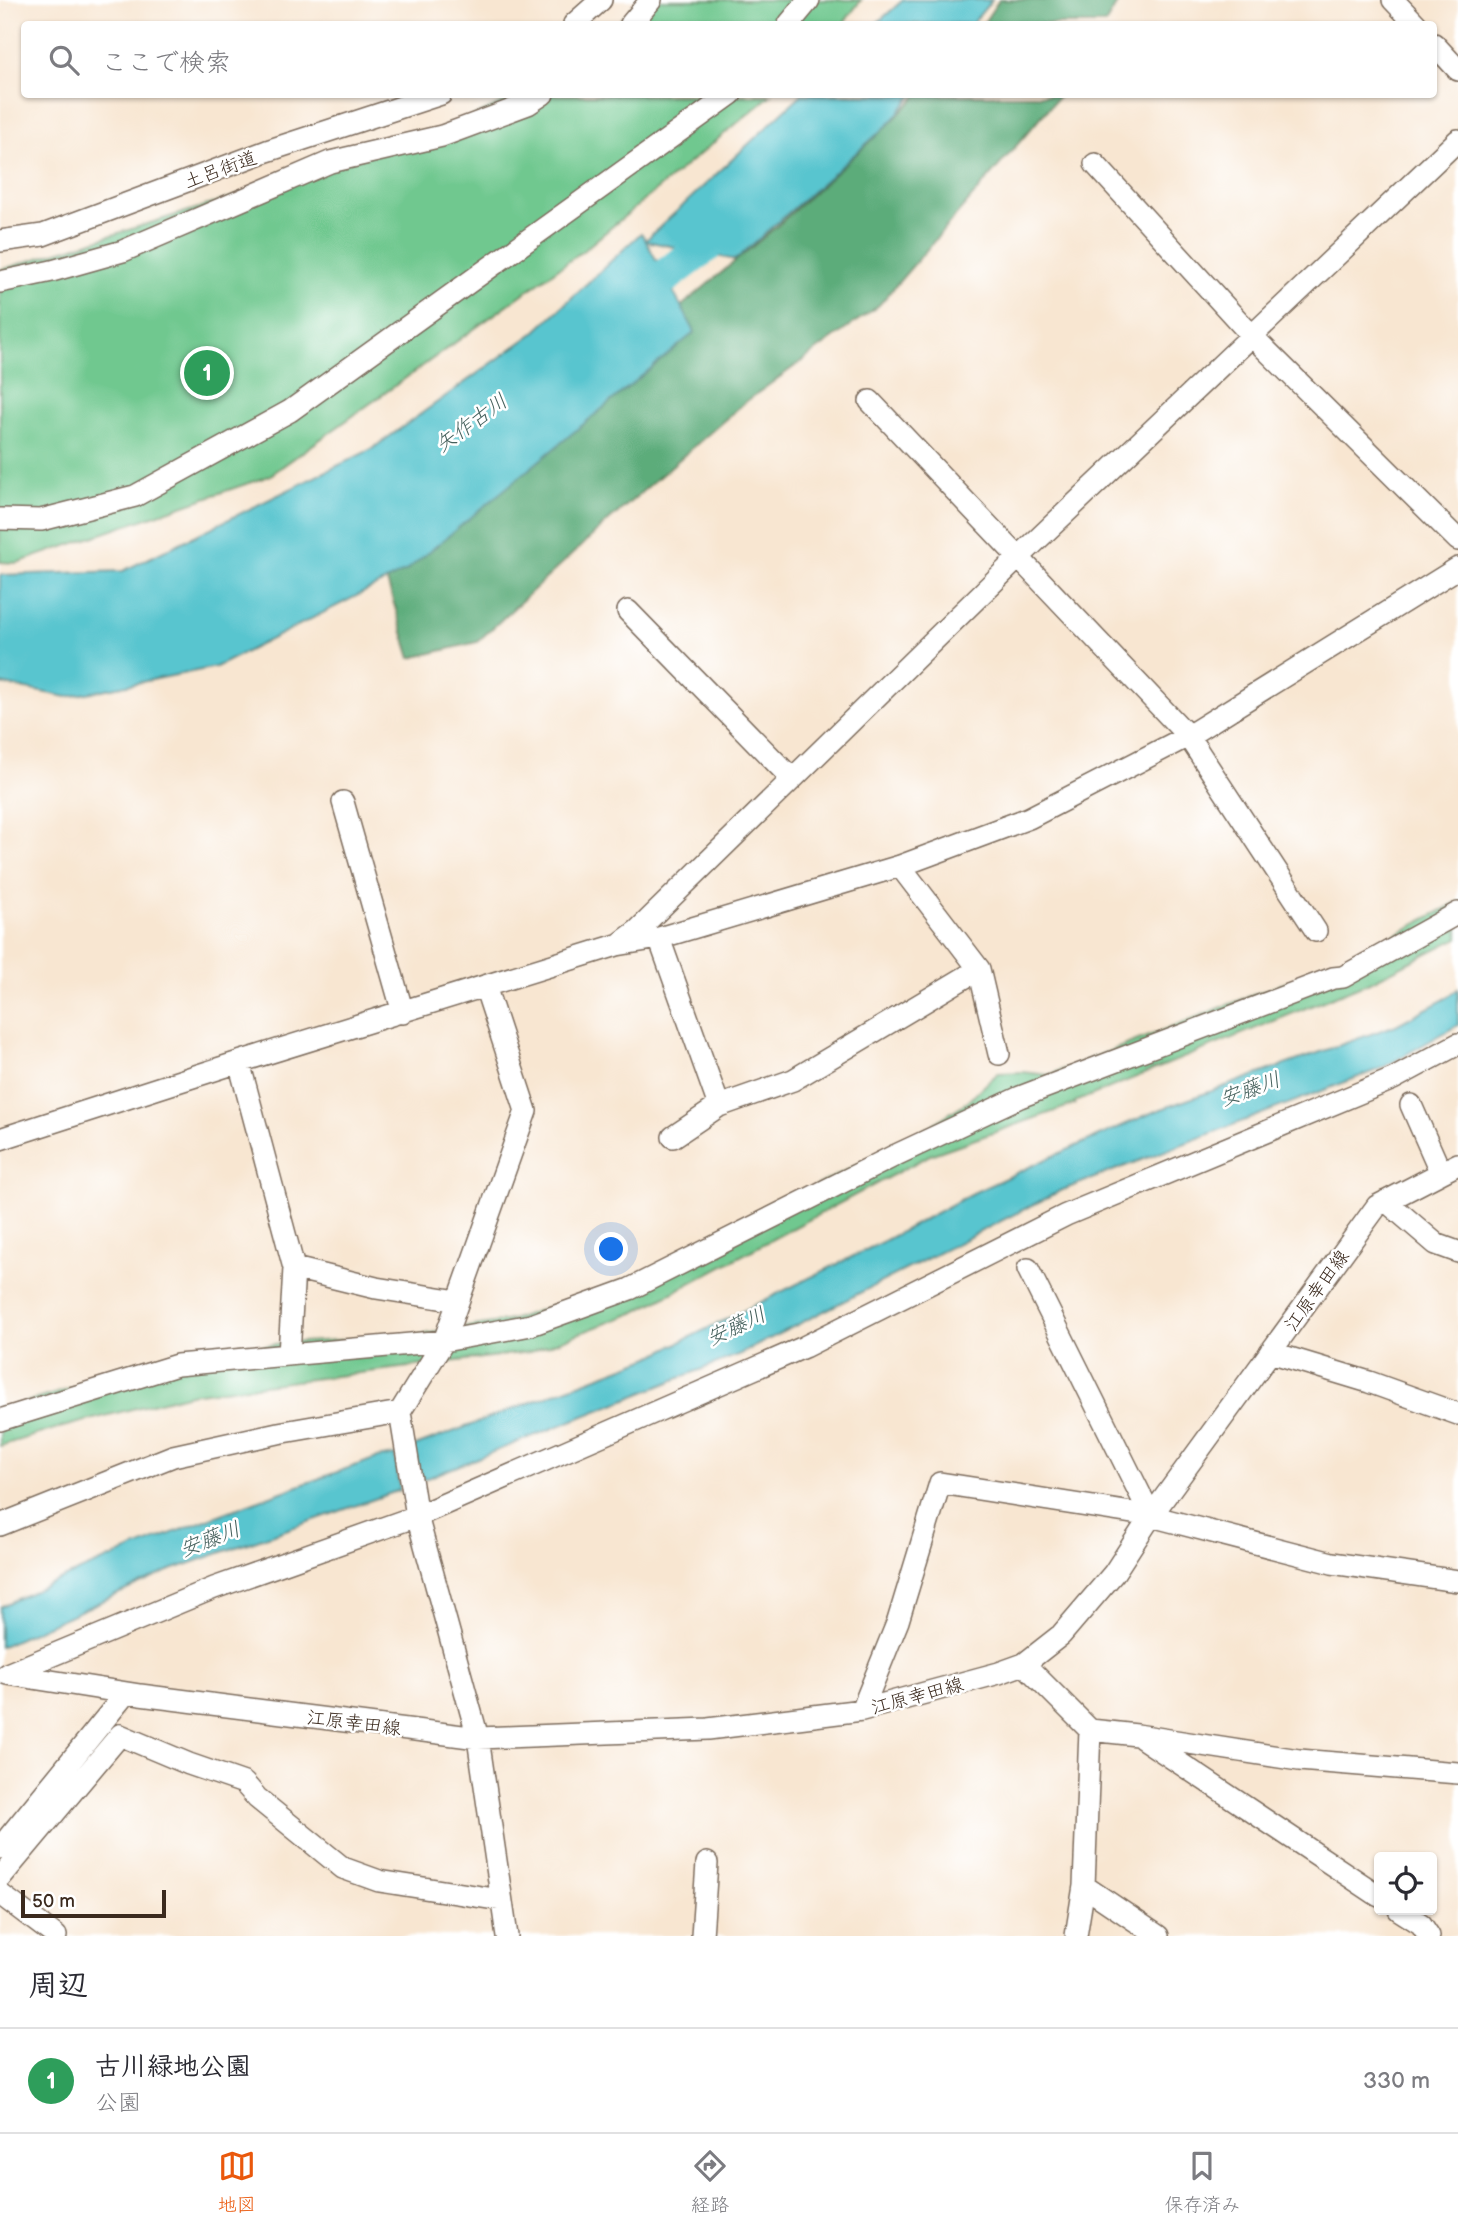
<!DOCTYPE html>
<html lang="ja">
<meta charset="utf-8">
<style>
body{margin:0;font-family:"Balsamiq Sans","Klee One",sans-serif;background:#f7f7f7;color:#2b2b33}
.controls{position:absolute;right:21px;bottom:21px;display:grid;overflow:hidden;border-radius:7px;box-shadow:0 2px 5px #0004}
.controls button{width:63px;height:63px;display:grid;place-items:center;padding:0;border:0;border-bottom:2px solid #e1e1e2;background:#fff;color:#2b2b33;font:35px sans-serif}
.scale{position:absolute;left:21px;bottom:18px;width:145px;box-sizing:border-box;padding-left:7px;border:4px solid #3b2a1e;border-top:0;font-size:19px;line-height:24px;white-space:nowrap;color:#3b2a1e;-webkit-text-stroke:5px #fff;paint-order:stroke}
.you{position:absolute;left:612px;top:1250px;width:24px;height:24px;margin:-18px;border:5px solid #fff;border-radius:50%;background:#1a73e8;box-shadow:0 0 0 10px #1a73e833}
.badge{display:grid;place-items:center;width:46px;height:46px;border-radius:50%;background:#ea580c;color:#fff;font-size:23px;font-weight:700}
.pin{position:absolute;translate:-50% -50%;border:4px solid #fff;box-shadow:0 2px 7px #0006}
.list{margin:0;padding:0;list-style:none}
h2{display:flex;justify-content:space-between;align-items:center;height:91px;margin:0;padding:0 28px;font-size:30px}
h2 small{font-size:23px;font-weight:400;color:#7c7c81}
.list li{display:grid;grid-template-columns:46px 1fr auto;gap:21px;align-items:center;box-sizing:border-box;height:105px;padding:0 28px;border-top:2px solid #e1e1e2}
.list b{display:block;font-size:26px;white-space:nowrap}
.list p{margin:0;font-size:23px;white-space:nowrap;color:#7c7c81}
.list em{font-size:23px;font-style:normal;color:#7c7c81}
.icon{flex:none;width:38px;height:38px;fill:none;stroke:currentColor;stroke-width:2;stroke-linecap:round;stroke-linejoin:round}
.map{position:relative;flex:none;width:1458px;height:1936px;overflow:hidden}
.search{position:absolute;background:#fff;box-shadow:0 2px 5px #0004;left:21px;right:21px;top:21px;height:77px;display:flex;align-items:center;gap:18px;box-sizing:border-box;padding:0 24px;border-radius:7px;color:#7c7c81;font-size:26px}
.sheet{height:196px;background:#fff}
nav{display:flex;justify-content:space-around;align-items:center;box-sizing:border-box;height:98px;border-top:2px solid #e1e1e2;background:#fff;font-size:19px;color:#7c7c81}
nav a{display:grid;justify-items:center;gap:4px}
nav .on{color:#ea580c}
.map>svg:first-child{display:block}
</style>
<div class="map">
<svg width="1458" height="1936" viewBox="0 0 1458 1936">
<rect width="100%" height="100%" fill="#fff"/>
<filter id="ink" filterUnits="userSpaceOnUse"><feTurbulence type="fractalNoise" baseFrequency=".0143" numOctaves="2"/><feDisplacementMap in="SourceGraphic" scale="14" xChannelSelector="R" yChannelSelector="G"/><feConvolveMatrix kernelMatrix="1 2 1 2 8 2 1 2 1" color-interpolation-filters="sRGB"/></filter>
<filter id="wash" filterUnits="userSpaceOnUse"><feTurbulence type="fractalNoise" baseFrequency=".00686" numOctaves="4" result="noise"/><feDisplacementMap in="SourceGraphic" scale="28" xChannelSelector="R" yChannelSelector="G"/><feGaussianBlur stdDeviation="1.57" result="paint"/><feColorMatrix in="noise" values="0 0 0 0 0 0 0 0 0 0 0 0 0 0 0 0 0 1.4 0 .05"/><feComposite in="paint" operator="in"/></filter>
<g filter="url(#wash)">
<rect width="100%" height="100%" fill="#f8e6d1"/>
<!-- green -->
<path fill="#70c88f" stroke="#567956" stroke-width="2" d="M639 0H861L843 24H617Z
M518 95H771L584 250 269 476 17 563 0 562V270L442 132Z
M1458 902V938L1372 981 1075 1102V1104L930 1155 636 1312 530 1352 190 1394 55 1429 0 1446V1410L170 1359 283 1343 412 1336 511 1320 644 1274 916 1135 967 1102 998 1073 1022 1072 1049 1075 1345 959 1347 960Z"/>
<!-- forest -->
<path fill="#5cac7a" stroke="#4c6b4c" stroke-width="2" d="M999 0H1119L1105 24H983Z
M918 95H1060L879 305 744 403 605 524 477 642 411 658 380 559 777 226 889 124Z"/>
<!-- water -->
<path fill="#58c5cf" stroke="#4a7876" stroke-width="2" d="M903 0H992L972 24H876Z
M802 94 913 95 889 124 735 260 646 241 695 332 406 571 216 667 67 697 0 684V575L123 571 372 449 534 333 641 233 646 240Z
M1458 989V1025L1382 1068 1060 1191 740 1354 420 1481 413 1447 650 1357 886 1240 973 1193 1049 1158 1156 1111 1396 1025 1445 999Z
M395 1455 400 1490 171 1570 0 1647V1607C122 1549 249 1503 377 1458Z"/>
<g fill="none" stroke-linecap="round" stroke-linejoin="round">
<!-- river -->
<path stroke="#58c5cf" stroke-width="35" d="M627 305 736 223"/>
</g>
</g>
<g filter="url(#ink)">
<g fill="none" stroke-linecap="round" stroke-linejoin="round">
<defs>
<path id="minor" d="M1393 0 1416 24
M574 24 601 0
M631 24 651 0
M789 24 809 0
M1434 44 1458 70
M1095 164 1252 336 1458 540
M0 241 43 235 267 151 441 94
M0 282 52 271 123 251 330 162 442 136 528 104 543 94
M870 401 1188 736 1316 931
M0 519 41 520 135 496 290 411 731 94
M628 611 792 779
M343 802 403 1013
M900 866 979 969 999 1054
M659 938 719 1106
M621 943 637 931 1018 558 1458 140
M485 986 526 1111 444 1341 400 1412 417 1516 478 1738 507 1936
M239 1062 294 1268
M1411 1105 1441 1173
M673 1137 719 1106 793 1080 979 969
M0 1139 239 1062 617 945 659 938 900 866 1029 818 1188 736 1458 568
M1386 1201 1436 1244 1458 1252
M1028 1269 1151 1516
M1270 1352 1369 1382 1458 1414
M289 1355 294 1268 376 1288 458 1301
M0 1420 177 1365 444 1341 531 1325 630 1289 896 1155 1020 1097 1333 978 1343 977 1458 913
M0 1525 173 1456 278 1433 400 1412
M1024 1664 1090 1730 1137 1735 1299 1760 1458 1773
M7 1674 140 1695 478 1738 708 1729 862 1710 999 1673 1024 1664 1061 1635 1114 1573 1151 1516 1377 1206 1458 1164
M7 1674 214 1588 417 1516 804 1347 1066 1215 1393 1079 1458 1044
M862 1710 898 1621 940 1483 1151 1516 1332 1563 1458 1581
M1142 1738 1379 1896
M0 1848 126 1693
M0 1878 120 1735 189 1764 244 1783 257 1798 343 1868 379 1881 501 1900
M1084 1886 1158 1936
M0 1894 56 1936
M1399 1910 1421 1924 1429 1936
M702 1936 707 1863
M1076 1936 1084 1886 1090 1730"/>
</defs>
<!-- minor casing -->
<use href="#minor" stroke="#7d6c5d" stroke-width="24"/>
<!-- minor -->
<use href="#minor" stroke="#fff" stroke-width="21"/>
</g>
</g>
<g text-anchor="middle" stroke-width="5" stroke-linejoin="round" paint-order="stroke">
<!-- street labels -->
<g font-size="19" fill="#3b2a1e" stroke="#fff">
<text transform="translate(220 169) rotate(-20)" y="7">土呂街道</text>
<text transform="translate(1316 1290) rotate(-54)" y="7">江原幸田線</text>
<text transform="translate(917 1695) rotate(-15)" y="7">江原幸田線</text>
<text transform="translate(354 1722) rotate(7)" y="7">江原幸田線</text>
</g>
<!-- water labels -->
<g font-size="21" font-style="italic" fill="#45605c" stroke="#fff">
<text transform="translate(471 423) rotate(-36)" y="7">矢作古川</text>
<text transform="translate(1250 1089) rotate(-20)" y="7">安藤川</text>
<text transform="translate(736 1326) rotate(-25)" y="7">安藤川</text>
<text transform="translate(210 1539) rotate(-21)" y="7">安藤川</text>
</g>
</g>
</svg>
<div class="controls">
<button><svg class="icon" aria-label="locate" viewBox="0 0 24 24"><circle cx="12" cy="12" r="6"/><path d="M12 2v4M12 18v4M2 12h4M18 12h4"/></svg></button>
</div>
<div class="scale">50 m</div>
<div class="you"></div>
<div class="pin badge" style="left:207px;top:373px;background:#2e9e5b">1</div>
<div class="search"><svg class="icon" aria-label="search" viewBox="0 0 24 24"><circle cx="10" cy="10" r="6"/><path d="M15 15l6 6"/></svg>ここで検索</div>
</div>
<section class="sheet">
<h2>周辺<small></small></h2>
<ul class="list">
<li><span class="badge" style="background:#2e9e5b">1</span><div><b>古川緑地公園</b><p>公園</p></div><em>330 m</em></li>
</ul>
</section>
<nav>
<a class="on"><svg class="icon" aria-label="map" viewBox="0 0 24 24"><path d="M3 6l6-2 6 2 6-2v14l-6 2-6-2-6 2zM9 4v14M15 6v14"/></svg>地図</a>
<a><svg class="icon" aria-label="directions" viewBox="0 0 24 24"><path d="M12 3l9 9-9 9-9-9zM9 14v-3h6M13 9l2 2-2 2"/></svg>経路</a>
<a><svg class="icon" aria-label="saved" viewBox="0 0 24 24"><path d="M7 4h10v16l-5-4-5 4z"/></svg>保存済み</a>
</nav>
